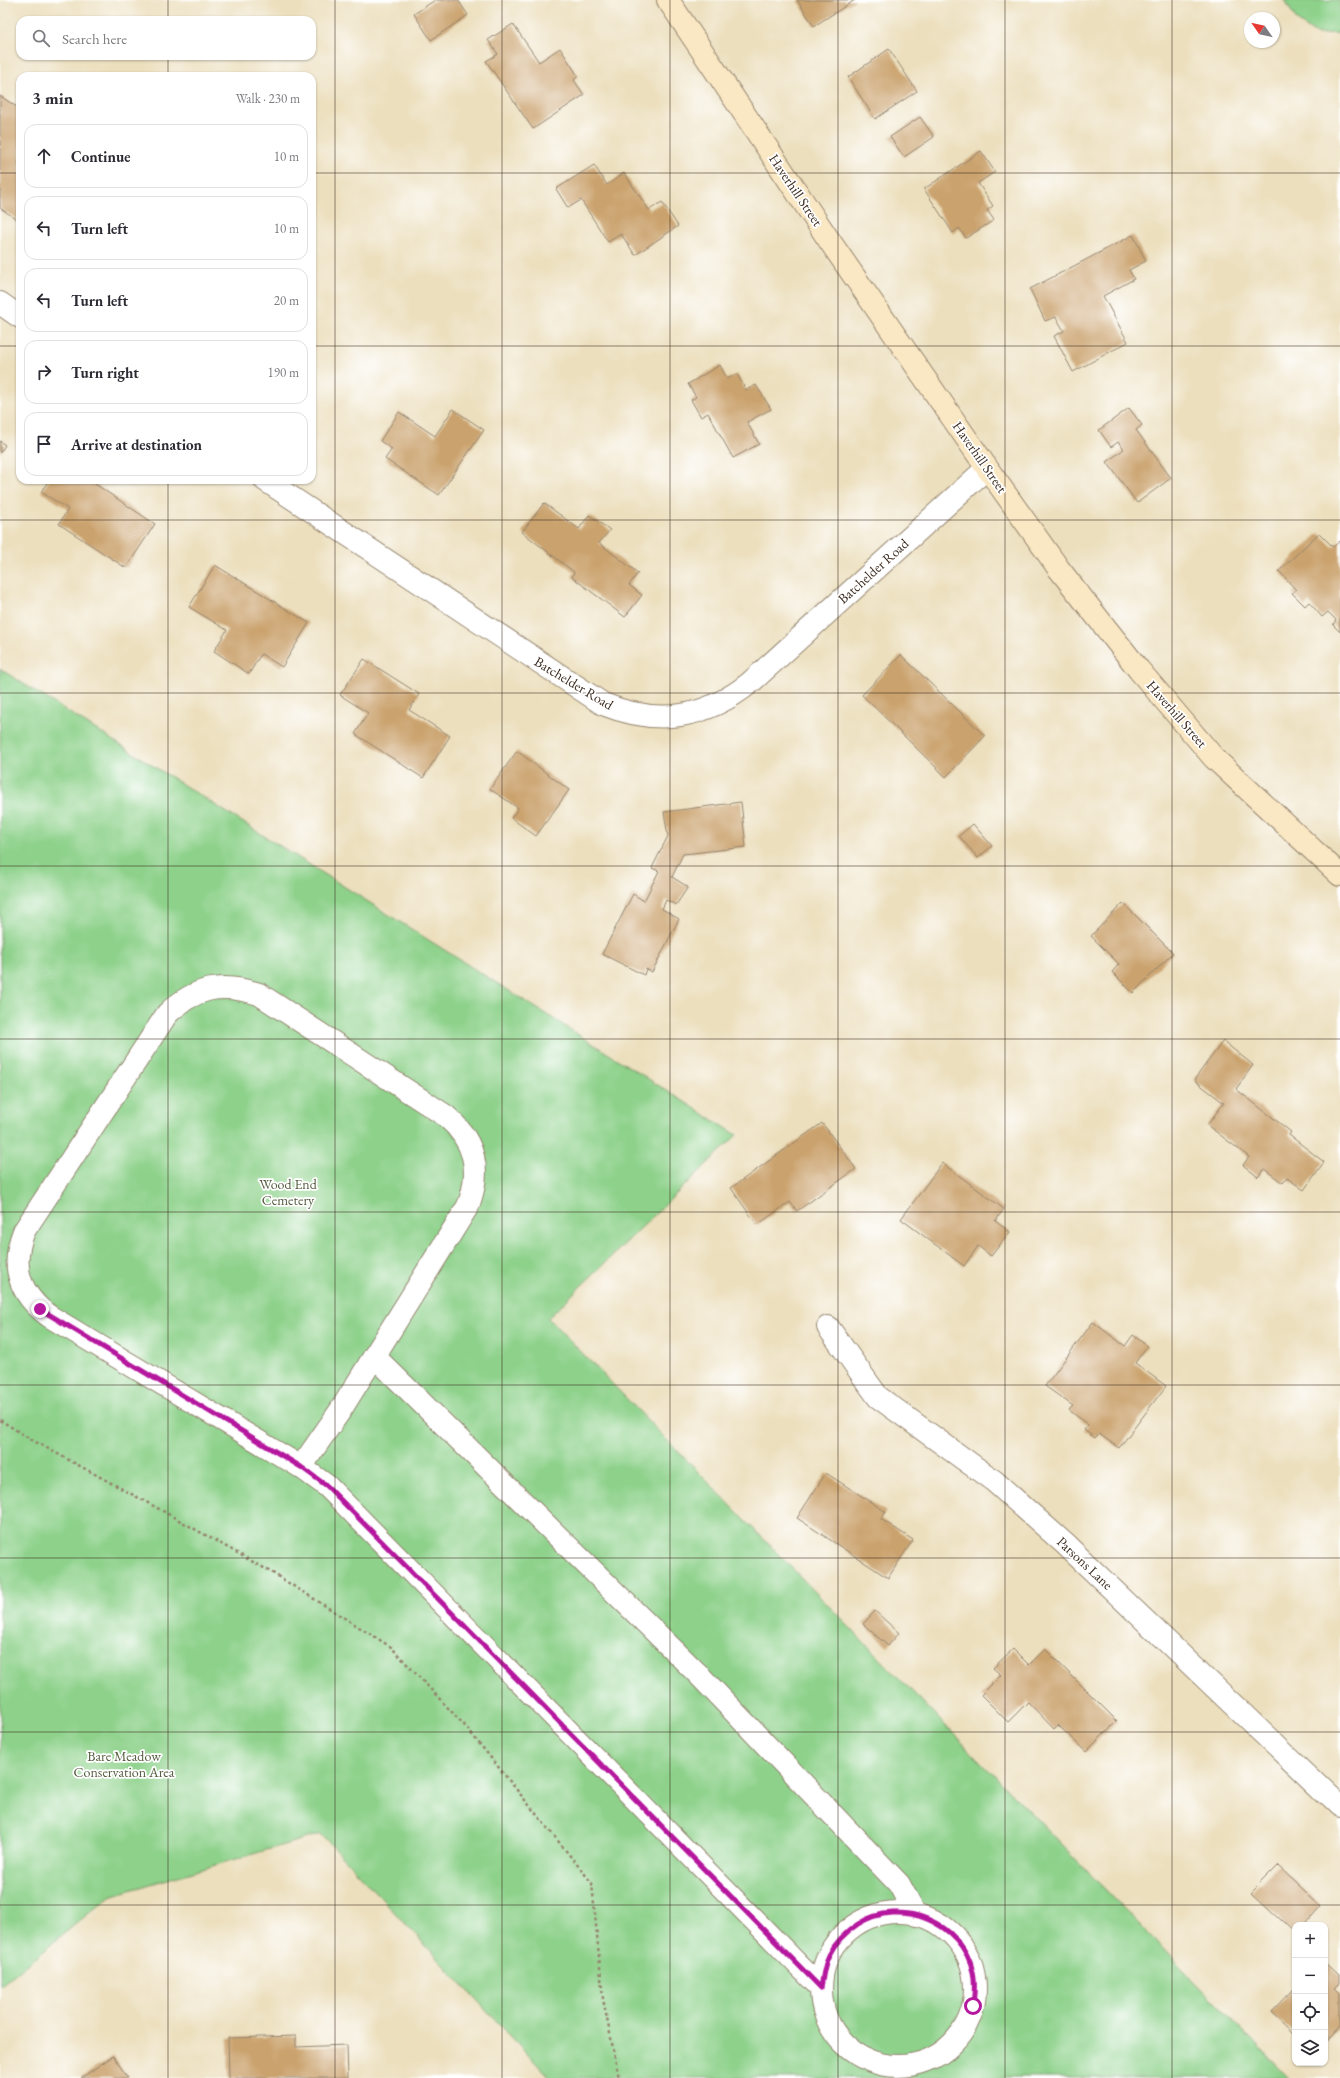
<!DOCTYPE html>
<meta charset="utf-8">
<style>
body{margin:0;font-family:"EB Garamond",serif;background:#f2f2f3;color:#2b2b33}
.controls{position:absolute;right:12px;bottom:12px;display:grid;overflow:hidden;border-radius:8px;box-shadow:0 1px 3px #0004}
.controls button{width:36px;height:36px;display:grid;place-items:center;padding:0;border:0;border-bottom:1px solid #e1e1e2;background:#fff;color:#2b2b33;font:20px sans-serif}
.compass{position:absolute;left:1244px;top:12px;width:36px;height:36px;border-radius:50%;background:#fff;box-shadow:0 1px 3px #0004;rotate:304deg}
.stop{position:absolute;width:12px;height:12px;margin:-9px;border:3px solid #b5179e;border-radius:50%;background:#fff}
.stop.end{background:#b5179e;border-color:#fff;box-shadow:0 1px 4px #0008}
.list{margin:0;padding:0;list-style:none}
h2{display:flex;justify-content:space-between;align-items:center;height:52px;margin:0;padding:0 16px;font-size:17px}
h2 small{font-size:13px;font-weight:400;color:#7c7c81}
.list li{display:grid;grid-template-columns:26px 1fr auto;gap:12px;align-items:center;box-sizing:border-box;height:64px;margin:0 8px 8px;padding:0 8px;border:1px solid #e1e1e2;border-radius:12px}
.list b{display:block;font-size:15px;white-space:nowrap}
.list em{font-size:13px;font-style:normal;color:#7c7c81}
.icon{flex:none;width:22px;height:22px;fill:none;stroke:currentColor;stroke-width:2;stroke-linecap:round;stroke-linejoin:round}
.map{position:relative;flex:none;width:1340px;height:2078px;overflow:hidden}
.search{position:absolute;background:#fff;box-shadow:0 1px 3px #0004;left:16px;top:16px;width:300px;height:44px;display:flex;align-items:center;gap:10px;box-sizing:border-box;padding:0 14px;border-radius:12px;color:#7c7c81;font-size:15px}
.panel{position:absolute;background:#fff;box-shadow:0 1px 3px #0004;left:16px;top:72px;width:300px;height:412px;border-radius:12px}
.map>svg:first-child{display:block}
</style>
<div class="map">
<svg width="1340" height="2078" viewBox="0 0 1340 2078">
<rect width="100%" height="100%" fill="#fff"/>
<filter id="ink" filterUnits="userSpaceOnUse"><feTurbulence type="fractalNoise" baseFrequency=".025" numOctaves="2"/><feDisplacementMap in="SourceGraphic" scale="8" xChannelSelector="R" yChannelSelector="G"/><feConvolveMatrix kernelMatrix="1 2 1 2 8 2 1 2 1" color-interpolation-filters="sRGB"/></filter>
<filter id="wash" filterUnits="userSpaceOnUse"><feTurbulence type="fractalNoise" baseFrequency=".012" numOctaves="4" result="noise"/><feDisplacementMap in="SourceGraphic" scale="16" xChannelSelector="R" yChannelSelector="G"/><feGaussianBlur stdDeviation="0.9" result="paint"/><feColorMatrix in="noise" values="0 0 0 0 0 0 0 0 0 0 0 0 0 0 0 0 0 1.4 0 .05"/><feComposite in="paint" operator="in"/></filter>
<g filter="url(#wash)">
<rect width="100%" height="100%" fill="#ecdfbd"/>
<!-- green -->
<path fill="#8dd18a" stroke="#647e54" d="M1285 0H1340V33L1316 34 1297 21Z
M0 669 737 1135 548 1318 1289 2078H550L321 1834 110 1896 0 1986Z"/>
<g id="blocks">
<!-- building -->
<path fill="#caa26d" d="M435 0H458L468 15 431 40 414 14Z
M797 0H855L814 26Z
M513 24 539 62 560 48 578 76 574 80 584 95 533 129 486 61 498 54 488 40Z
M889 49 917 91 875 119 848 77Z
M0 96 20 109V121L18 124 20 125V218L18 220 0 208Z
M920 117 934 137 904 157 890 137Z
M981 151 995 172 978 183 993 206 987 210 994 220 966 238 959 228 953 233 924 189Z
M594 165 607 185 624 173 649 210 662 202 678 226 635 255 621 234 608 242 581 200 568 208 556 189Z
M1133 235 1146 261 1129 270 1134 279 1103 296 1128 342 1073 372 1054 336 1064 331 1056 317 1045 321 1030 289Z
M720 365 727 379 737 374 746 390 756 385 771 409 747 422 759 444 733 458 708 413 701 417 691 400 696 397 688 384Z
M1129 408 1142 425 1136 430 1171 478 1137 503 1107 462 1124 449 1118 442 1111 447 1099 430Z
M453 409 484 430 439 495 385 459 392 449 380 441 399 412 435 436Z
M0 441 5 445 0 453Z
M49 480H93L92 482 155 524 126 568 59 524 68 509 41 492Z
M544 503 579 529 589 515 610 530 599 543 638 573 629 585 642 595 625 617 572 577 574 572 522 532Z
M1319 533 1333 547 1340 541V632L1333 625 1336 620 1328 612 1322 617 1309 602 1305 606 1292 593 1296 590 1279 571Z
M215 565 309 623 282 667 261 654 249 674 214 651 227 630 189 607Z
M901 655 985 736 946 777 862 695Z
M364 659 419 694 409 710 450 736 423 778 355 734 368 713 340 695Z
M517 751 569 790 536 836 511 818 518 808 490 789Z
M741 802 746 847 683 854 672 877 688 887 676 905 666 900 662 909 679 919 652 972 646 969 644 975 602 954 633 894 644 901 659 871 652 868 668 836 664 812Z
M973 824 992 846 978 858 959 836Z
M1123 903 1173 953 1133 993 1112 972 1119 964 1091 936Z
M1223 1041 1253 1065 1236 1089 1291 1132 1289 1135 1324 1162 1304 1190 1287 1178 1283 1183 1264 1169 1258 1177 1243 1165 1249 1157 1207 1125 1224 1103 1194 1080Z
M822 1123 856 1169 797 1211 790 1202 757 1225 731 1188Z
M942 1163 1004 1209 995 1221 1010 1232 991 1256 978 1246 964 1266 901 1219Z
M1093 1322 1125 1346 1133 1335 1147 1346 1135 1363 1166 1386 1119 1448 1099 1434 1095 1438 1084 1430 1088 1425 1069 1410 1073 1406 1045 1386Z
M826 1473 886 1512 881 1519 913 1540 888 1578 797 1518Z
M875 1611 899 1633 888 1646 863 1624Z
M1013 1649 1029 1665 1045 1649 1117 1721 1086 1752 1058 1725 1054 1729 1028 1702 1008 1722 981 1695 1001 1675 993 1668Z
M1278 1865 1321 1905 1303 1925H1295V1933L1251 1892Z
M1325 1962 1340 1976V1985L1335 1990 1340 1995V2026L1325 2042Z
M1295 1987V2035L1271 2012Z
M296 2036V2047L347 2045 348 2078H229L228 2038Z
M113 2056 128 2078H81Z"/>
</g>
</g>
<g filter="url(#ink)">
<use href="#blocks" fill-opacity="0" stroke="#94846e" stroke-width="1"/>
<g fill="none" stroke-linecap="round" stroke-linejoin="round">
<defs>
<path id="lane" d="M374 1356 699 1675 899 1884 916 1915
M301 1467 340 1411 468 1206C482 1170 475 1141 446 1116L259 994C222 982 195 987 167 1014L24 1231C10 1266 19 1294 49 1316L301 1467 327 1486 821 1988
M821 1989a77 77 0 1 1 154 0a77 77 0 1 1-154 0Z"/>
<path id="street" d="M0 303 20 317
M265 480 603 704C658 726 705 719 751 682L987 468
M828 1327 878 1397 994 1481 1065 1544 1340 1807"/>
<path id="secondary" d="M668 0 831 243 987 468 1059 569 1139 670 1214 758 1340 875"/>
</defs>
<!-- lane casing -->
<use href="#lane" stroke="#94846e" stroke-width="24"/>
<!-- street casing -->
<use href="#street" stroke="#94846e" stroke-width="24"/>
<!-- secondary casing -->
<use href="#secondary" stroke="#94846e" stroke-width="24"/>
<!-- path -->
<path stroke="#94846e" stroke-width="2.5" stroke-dasharray="3 3" stroke-linecap="butt" d="M0 1420 32 1440 161 1510 271 1572 391 1647 466 1727 592 1883 603 1999 619 2078"/>
<!-- lane -->
<use href="#lane" stroke="#fff" stroke-width="22"/>
<!-- street -->
<use href="#street" stroke="#fff" stroke-width="22"/>
<!-- secondary -->
<use href="#secondary" stroke="#fae7c3" stroke-width="22"/>
</g>
</g>
<g fill="none" stroke-linecap="round" stroke-linejoin="round" filter="url(#ink)">
<!-- route -->
<path stroke="#b5179e" stroke-width="5" d="M40 1309 301 1467 327 1486 821 1988C823 1976 824 1965 829 1955 835 1943 846 1932 858 1924 901 1897 962 1922 973 1972 976 1983 974 1994 973 2006"/>
</g>
<!-- grid -->
<path fill="none" stroke="#3b2a1e" stroke-width="1" stroke-opacity="0.55" d="M168 0V20M335 0V2078M502 0V2078M670 0V2078M838 0V2078M1005 0V2078M1172 0V2078M168 56V76M0 173H20M312 173H1340M0 346H20M312 346H1340M168 480V2078M0 520H1340M0 693H1340M0 866H1340M0 1039H1340M0 1212H1340M0 1385H1340M0 1558H1340M0 1732H1340M0 1905H1340"/>
<g text-anchor="middle" stroke-width="3.5" stroke-linejoin="round" paint-order="stroke">
<!-- street labels -->
<g font-size="14" fill="#3b2a1e" stroke="#fff">
<text transform="translate(796 190) rotate(56)" y="5">Haverhill Street</text>
<text transform="translate(980 457) rotate(55)" y="5">Haverhill Street</text>
<text transform="translate(873 571) rotate(-42)" y="5">Batchelder Road</text>
<text transform="translate(574 683) rotate(31)" y="5">Batchelder Road</text>
<text transform="translate(1177 714) rotate(49)" y="5">Haverhill Street</text>
<text transform="translate(1085 1563) rotate(43)" y="5">Parsons Lane</text>
</g>
<!-- park labels -->
<g font-size="14" fill="#545c3e" stroke="#fff">
<text x="288" y="1189">Wood End<tspan x="288" dy="16">Cemetery</tspan></text>
<text x="124" y="1761">Bare Meadow<tspan x="124" dy="16">Conservation Area</tspan></text>
</g>
</g>
</svg>
<div class="controls">
<button>+</button>
<button>−</button>
<button><svg class="icon" aria-label="locate" viewBox="0 0 24 24"><circle cx="12" cy="12" r="6"/><path d="M12 2v4M12 18v4M2 12h4M18 12h4"/></svg></button>
<button><svg class="icon" aria-label="layers" viewBox="0 0 24 24"><path d="M12 4l9 5-9 5-9-5zM3 14l9 5 9-5"/></svg></button>
</div>
<svg class="compass" viewBox="-18 -18 36 36"><path d="M0-13l5 13h-10z" fill="#e53935"/><path d="M0 13l5-13h-10z" fill="#7c7c81"/></svg>
<div class="stop" style="left:973px;top:2006px"></div>
<div class="stop end" style="left:40px;top:1309px"></div>
<div class="search"><svg class="icon" aria-label="search" viewBox="0 0 24 24"><circle cx="10" cy="10" r="6"/><path d="M15 15l6 6"/></svg>Search here</div>
<section class="panel">
<h2>3 min<small>Walk · 230 m</small></h2>
<ul class="list">
<li><svg class="icon" aria-label="ahead" viewBox="0 0 24 24"><path d="M12 20V5M6 11l6-6 6 6"/></svg><div><b>Continue</b></div><em>10 m</em></li>
<li><svg class="icon" aria-label="left" viewBox="0 0 24 24"><path d="M17 20v-9H6M10 6l-5 5 5 5"/></svg><div><b>Turn left</b></div><em>10 m</em></li>
<li><svg class="icon" aria-label="left" viewBox="0 0 24 24"><path d="M17 20v-9H6M10 6l-5 5 5 5"/></svg><div><b>Turn left</b></div><em>20 m</em></li>
<li><svg class="icon" aria-label="right" viewBox="0 0 24 24"><path d="M7 20v-9h11M14 6l5 5-5 5"/></svg><div><b>Turn right</b></div><em>190 m</em></li>
<li><svg class="icon" aria-label="arrive" viewBox="0 0 24 24"><path d="M6 21V4h12l-3 4 3 4H6"/></svg><div><b>Arrive at destination</b></div></li>
</ul>
</section>
</div>
